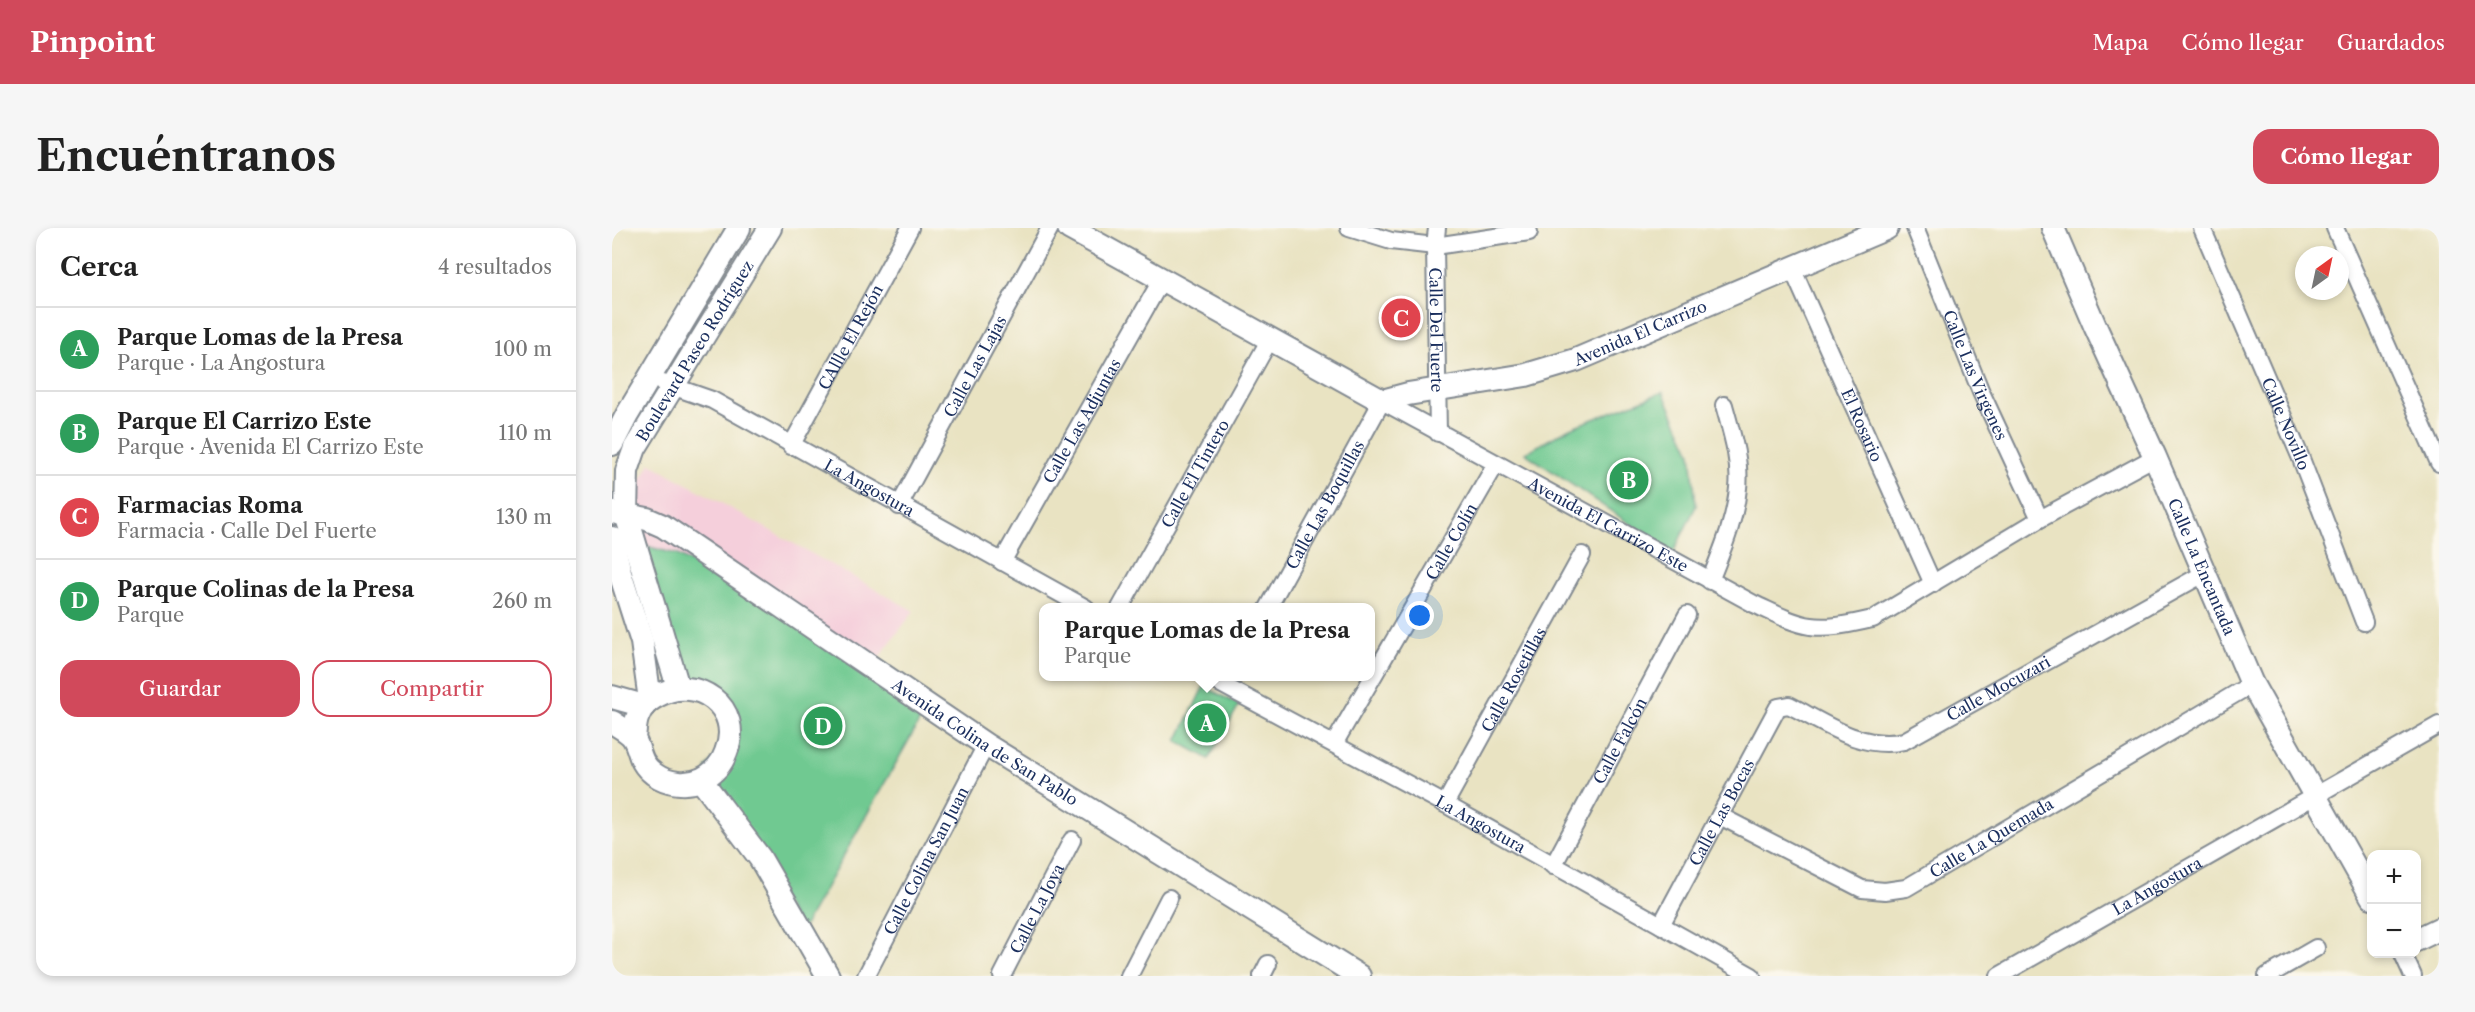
<!DOCTYPE html>
<html lang="es">
<meta charset="utf-8">
<style>
body{margin:0;font-family:"Libre Caslon Text",serif;background:#f6f6f6;color:#222}
.controls{position:absolute;right:18px;bottom:18px;display:grid;overflow:hidden;border-radius:12px;box-shadow:0 3px 9px #0003}
.controls button{width:54px;height:54px;display:grid;place-items:center;padding:0;border:0;border-bottom:2px solid #e0e0e0;background:#fff;color:#222;font:30px sans-serif}
.compass{position:absolute;left:1683px;top:18px;width:54px;height:54px;border-radius:50%;background:#fff;box-shadow:0 3px 9px #0003;rotate:33deg}
.you{position:absolute;left:808px;top:388px;width:21px;height:21px;margin:-15px;border:4px solid #fff;border-radius:50%;background:#1a73e8;box-shadow:0 0 0 9px #1a73e833}
.badge{display:grid;place-items:center;width:39px;height:39px;border-radius:50%;background:#d1495b;color:#fff;font-size:20px;font-weight:700}
.pin{position:absolute;translate:-50% -50%;border:3px solid #fff;box-shadow:0 2px 6px #0006}
.popup{position:absolute;left:427px;top:375px;width:336px;height:78px;box-sizing:border-box;display:grid;place-content:center;border-radius:12px;background:#fff;filter:drop-shadow(0 2px 4px #0005);font-size:20px;white-space:nowrap;color:#767676}
.popup b{font-size:22px;color:#222}
.popup::after{content:'';position:absolute;left:50%;top:100%;margin-left:-12px;border:12px solid transparent;border-top-color:#fff}
.list{margin:0;padding:0;list-style:none}
h2{display:flex;justify-content:space-between;align-items:center;height:78px;margin:0;padding:0 24px;font-size:26px}
h2 small{font-size:20px;font-weight:400;color:#767676}
.list li{display:grid;grid-template-columns:39px 1fr auto;gap:18px;align-items:center;box-sizing:border-box;height:84px;padding:0 24px;border-top:2px solid #e0e0e0}
.list b{display:block;font-size:22px;white-space:nowrap}
.list p{margin:0;font-size:20px;white-space:nowrap;color:#767676}
.list em{font-size:20px;font-style:normal;color:#767676}
.actions{display:flex;gap:12px;padding:18px 24px}
.actions a{flex:1;padding:14px 0;border:2px solid #d1495b;border-radius:18px;text-align:center;font-size:21px;color:#d1495b}
.actions .main{background:#d1495b;color:#fff}
.map{position:relative;flex:none;width:1827px;height:748px;overflow:hidden;border-radius:18px}
header{display:flex;align-items:center;gap:36px;box-sizing:border-box;height:84px;padding:0 30px;background:#d1495b;color:#fff}
header strong{font-size:28px}
nav{display:flex;gap:33px;margin-inline-start:auto;font-size:21px}
.intro{display:flex;align-items:center;justify-content:space-between;box-sizing:border-box;height:144px;padding:0 36px}
h1{margin:0;font-size:42px}
.button{padding:15px 27px;border-radius:18px;background:#d1495b;color:#fff;font-size:21px;font-weight:700}
main{display:flex;gap:36px;padding:0 36px}
aside{flex:1;background:#fff;border-radius:18px;box-shadow:0 3px 9px #0003}
.map>svg:first-child{display:block}
</style>
<header>
<strong>Pinpoint</strong>
<nav><a>Mapa</a><a>Cómo llegar</a><a>Guardados</a></nav>
</header>
<div class="intro"><h1>Encuéntranos</h1><a class="button">Cómo llegar</a></div>
<main>
<aside>
<h2>Cerca<small>4 resultados</small></h2>
<ul class="list">
<li><span class="badge" style="background:#2e9e5b">A</span><div><b>Parque Lomas de la Presa</b><p>Parque · La Angostura</p></div><em>100 m</em></li>
<li><span class="badge" style="background:#2e9e5b">B</span><div><b>Parque El Carrizo Este</b><p>Parque · Avenida El Carrizo Este</p></div><em>110 m</em></li>
<li><span class="badge" style="background:#e0444e">C</span><div><b>Farmacias Roma</b><p>Farmacia · Calle Del Fuerte</p></div><em>130 m</em></li>
<li><span class="badge" style="background:#2e9e5b">D</span><div><b>Parque Colinas de la Presa</b><p>Parque</p></div><em>260 m</em></li>
</ul>
<div class="actions"><a class="main">Guardar</a><a>Compartir</a></div>
</aside>
<div class="map">
<svg width="1827" height="748" viewBox="0 0 1827 748">
<rect width="100%" height="100%" fill="#fbf7ec"/>
<filter id="ink" filterUnits="userSpaceOnUse"><feTurbulence type="fractalNoise" baseFrequency=".0167" numOctaves="2"/><feDisplacementMap in="SourceGraphic" scale="12" xChannelSelector="R" yChannelSelector="G"/><feConvolveMatrix kernelMatrix="1 2 1 2 8 2 1 2 1" color-interpolation-filters="sRGB"/></filter>
<filter id="wash" filterUnits="userSpaceOnUse"><feTurbulence type="fractalNoise" baseFrequency=".008" numOctaves="4" result="noise"/><feDisplacementMap in="SourceGraphic" scale="24" xChannelSelector="R" yChannelSelector="G"/><feGaussianBlur stdDeviation="1.35" result="paint"/><feColorMatrix in="noise" values="0 0 0 0 0 0 0 0 0 0 0 0 0 0 0 0 0 1.4 0 .05"/><feComposite in="paint" operator="in"/></filter>
<g filter="url(#wash)">
<rect width="100%" height="100%" fill="#e9e3c2"/>
<!-- built -->
<path fill="#f5cfdb" d="M38 235 302 383 262 436 64 326 30 317 26 257Z"/>
<!-- green -->
<path fill="#6fc991" stroke="#457c78" stroke-width="1.5" d="M1051 164 1079 225 1084 278 1061 325 913 225 958 200Z
M30 317 64 326 262 436 319 473 189 703 94 540 117 515 118 481 97 454 64 447Z
M592 458 627 477 597 531 565 513Z"/>
</g>
<g filter="url(#ink)">
<g fill="none" stroke-linecap="round" stroke-linejoin="round">
<defs>
<g id="street">
<path d="M737 0 779 13 823 18 917 4"/>
<path id="s1" d="M825 0 823 18 826 205"/>
<path id="s2" d="M1303 0 1369 164 1428 291"/>
<path id="s3" d="M1590 0 1688 228 1752 394"/>
<path d="M1723 0 1827 235"/>
<path id="s4" d="M1180 40 1321 356"/>
<path id="s5" d="M51 155 100 172 474 380"/>
<path id="s6" d="M179 218 298 0"/>
<path id="s7" d="M287 278 438 0"/>
<path id="s8" d="M390 334 550 51"/>
<path d="M1098 353C1110 322 1123 293 1126 260 1129 233 1119 203 1112 177"/>
<path id="s9" d="M508 380 658 111"/>
<path id="s10" d="M656 380 770 173 1142 376C1160 384 1179 395 1199 398 1219 401 1241 395 1261 391L1428 291 1543 229"/>
<path id="s11" d="M594 448 833 576 1140 748"/>
<path id="s12" d="M722 516 884 236"/>
<path id="s13" d="M833 576 970 327"/>
<path id="s14" d="M1108 588 1250 661 1273 663 1294 660 1640 456"/>
<path id="s15" d="M941 638 1075 387"/>
<path id="s16" d="M1049 697 1166 479 1177 477C1213 495 1250 523 1292 513L1593 345"/>
<path d="M1791 726 1801 748"/>
<path id="s17" d="M254 748 374 517"/>
<path id="s18" d="M390 748 460 612"/>
<path d="M517 748 557 670"/>
<path d="M650 748 656 736"/>
<path id="s19" d="M1387 748 1827 497"/>
<path d="M1655 748 1704 720"/>
</g>
<g id="secondary">
<path id="s20" d="M457 0 770 173 796 166 914 147 964 132 1275 0"/>
<path id="s21" d="M1441 0 1483 98 1543 229 1640 456 1760 669"/>
<path d="M0 216 15 187 127 0"/>
<path id="s22" d="M0 284 35 291 51 298 374 517 747 748"/>
<path d="M0 310 8 345 30 414 38 472"/>
<path id="s23" d="M66 459 14 286 15 243 23 220 158 0"/>
<path d="M0 469 32 478"/>
<path d="M0 494C6 498 18 504 22 511 29 523 26 534 42 546 56 556 75 558 90 551 102 545 110 536 114 524 132 480 85 445 45 468 37 472 29 479 26 488 23 494 23 503 22 510"/>
<path d="M89 552 148 630 216 748"/>
<path d="M1804 712 1827 701"/>
</g>
</defs>
<!-- street casing -->
<use href="#street" stroke="#828990" stroke-width="20"/>
<!-- secondary casing -->
<use href="#secondary" stroke="#828990" stroke-width="26"/>
<!-- street -->
<use href="#street" stroke="#fff" stroke-width="16"/>
<!-- secondary -->
<use href="#secondary" stroke="#fff" stroke-width="22"/>
</g>
</g>
<g text-anchor="middle" stroke-width="6" stroke-linejoin="round" paint-order="stroke">
<!-- street labels -->
<g font-size="16" fill="#1b2f5e" stroke="#fbf7ec">
<text dy="6" stroke="none"><textPath href="#s1" startOffset="102">Calle Del Fuerte</textPath></text>
<text dy="6" stroke="none"><textPath href="#s20" startOffset="626">Avenida El Carrizo</textPath></text>
<text dy="6" stroke="none"><textPath href="#s6" startOffset="124">CAllle El Rejón</textPath></text>
<text dy="6" stroke="none"><textPath href="#s23" startOffset="362">Boulevard Paseo Rodríguez</textPath></text>
<text dy="6" stroke="none"><textPath href="#s7" startOffset="159">Calle Las Lajas</textPath></text>
<text dy="6" stroke="none"><textPath href="#s2" startOffset="159">Calle Las Virgenes</textPath></text>
<text dy="6" stroke="none"><textPath href="#s8" startOffset="162">Calle Las Adjuntas</textPath></text>
<text dy="6" stroke="none"><textPath href="#s3" startOffset="213">Calle Novillo</textPath></text>
<text dy="6" stroke="none"><textPath href="#s4" startOffset="172">El Rosario</textPath></text>
<text dy="6" stroke="none"><textPath href="#s9" startOffset="154">Calle El Tintero</textPath></text>
<text dy="6" stroke="none"><textPath href="#s5" startOffset="232">La Angostura</textPath></text>
<text dy="6" stroke="none"><textPath href="#s10" startOffset="118">Calle Las Boquillas</textPath></text>
<text dy="6" stroke="none"><textPath href="#s10" startOffset="494">Avenida El Carrizo Este</textPath></text>
<text dy="6" stroke="none"><textPath href="#s12" startOffset="234">Calle Colín</textPath></text>
<text dy="6" stroke="none"><textPath href="#s21" startOffset="370">Calle La Encantada</textPath></text>
<text dy="6" stroke="none"><textPath href="#s13" startOffset="142">Calle Rosetillas</textPath></text>
<text dy="6" stroke="none"><textPath href="#s16" startOffset="490">Calle Mocuzari</textPath></text>
<text dy="6" stroke="none"><textPath href="#s15" startOffset="142">Calle Falcón</textPath></text>
<text dy="6" stroke="none"><textPath href="#s22" startOffset="441">Avenida Colina de San Pablo</textPath></text>
<text dy="6" stroke="none"><textPath href="#s16" startOffset="128">Calle Las Bocas</textPath></text>
<text dy="6" stroke="none"><textPath href="#s11" startOffset="312">La Angostura</textPath></text>
<text dy="6" stroke="none"><textPath href="#s14" startOffset="303">Calle La Quemada</textPath></text>
<text dy="6" stroke="none"><textPath href="#s17" startOffset="130">Calle Colina San Juan</textPath></text>
<text dy="6" stroke="none"><textPath href="#s19" startOffset="182">La Angostura</textPath></text>
<text dy="6" stroke="none"><textPath href="#s18" startOffset="76">Calle La Joya</textPath></text>
</g>
</g>
</svg>
<div class="controls">
<button>+</button>
<button>−</button>
</div>
<svg class="compass" viewBox="-18 -18 36 36"><path d="M0-13l5 13h-10z" fill="#e53935"/><path d="M0 13l5-13h-10z" fill="#767676"/></svg>
<div class="you"></div>
<div class="pin badge" style="left:595px;top:495px;background:#2e9e5b">A</div>
<div class="popup"><b>Parque Lomas de la Presa</b>Parque</div>
<div class="pin badge" style="left:1017px;top:252px;background:#2e9e5b">B</div>
<div class="pin badge" style="left:789px;top:90px;background:#e0444e">C</div>
<div class="pin badge" style="left:211px;top:498px;background:#2e9e5b">D</div>
</div>
</main>
